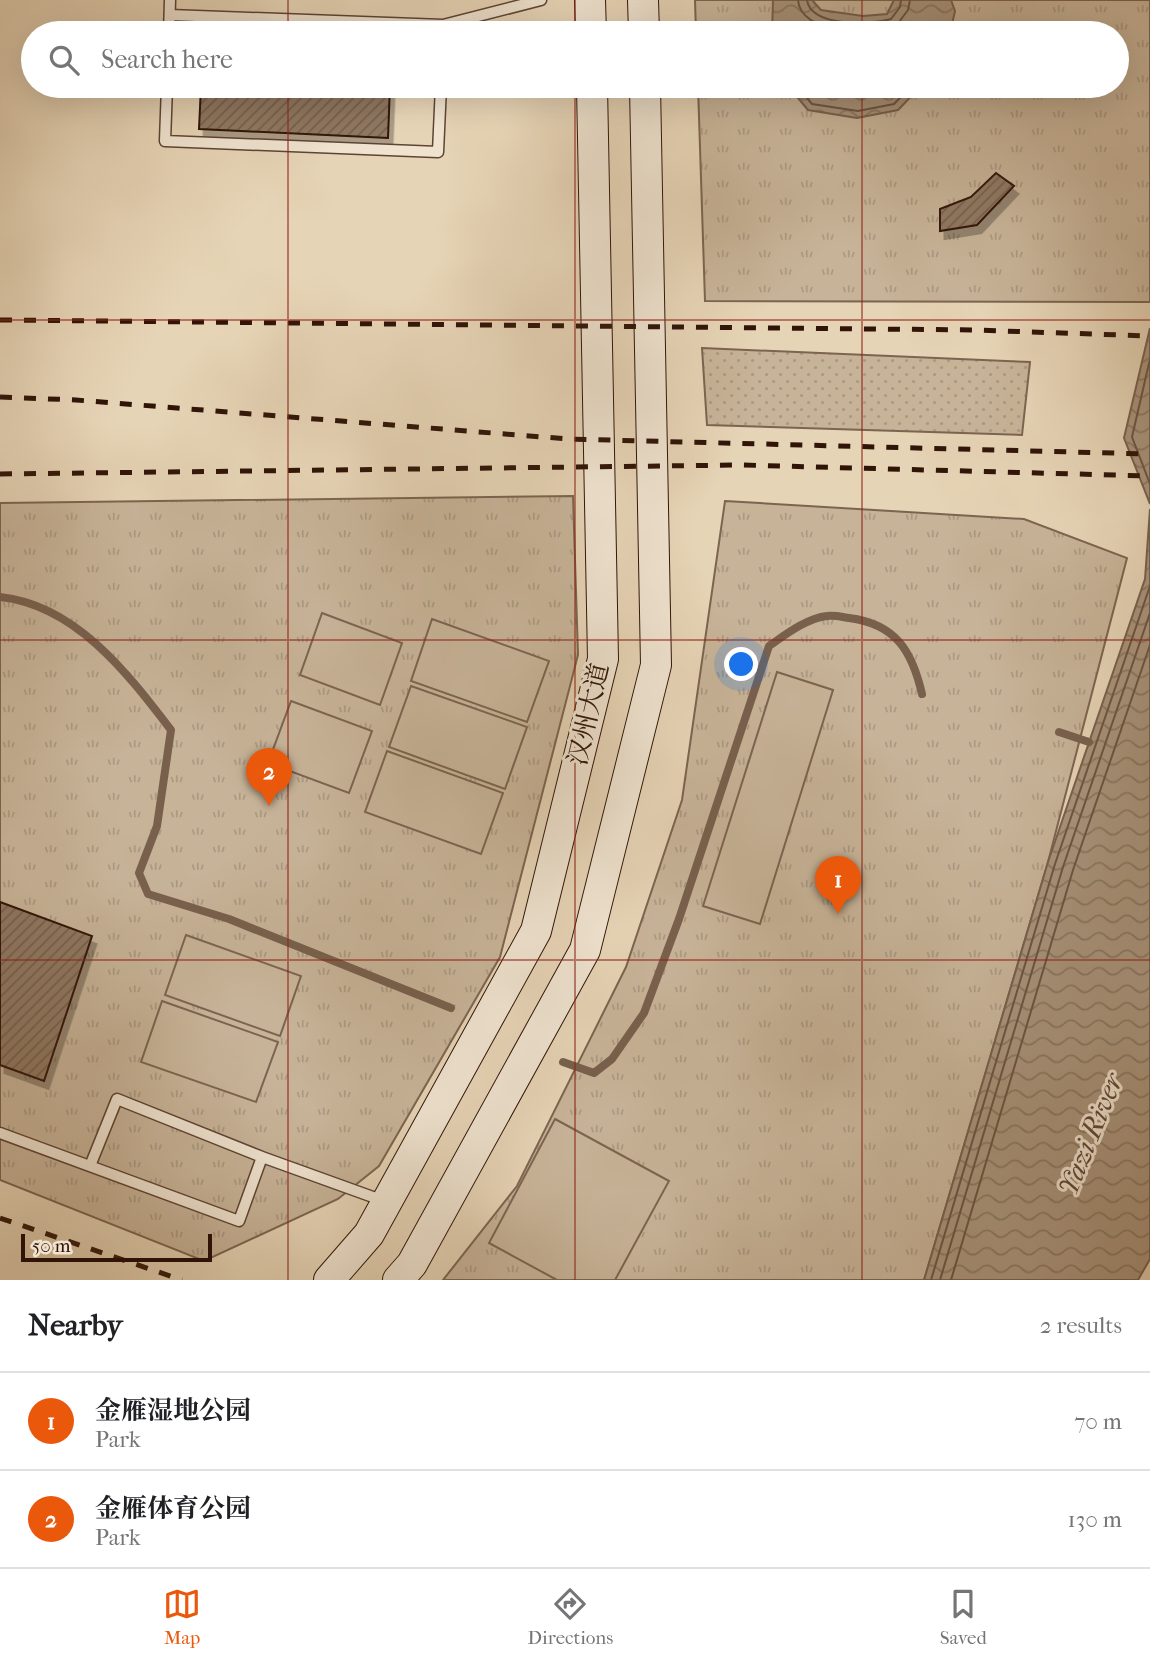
<!DOCTYPE html>
<meta charset="utf-8">
<style>
body{margin:0;font-family:"IM FELL French Canon","Noto Serif SC",serif;background:#f6f6f6;color:#202124}
.scale{position:absolute;left:21px;bottom:18px;width:191px;box-sizing:border-box;padding-left:7px;border:4px solid #301408;border-top:0;font-size:19px;line-height:24px;white-space:nowrap;color:#301408;-webkit-text-stroke:5px #efe3d0;paint-order:stroke}
.you{position:absolute;left:742px;top:665px;width:24px;height:24px;margin:-18px;border:5px solid #fff;border-radius:50%;background:#1a73e8;box-shadow:0 0 0 10px #1a73e833}
.badge{display:grid;place-items:center;width:46px;height:46px;border-radius:50%;background:#ea580c;color:#fff;font-size:23px;font-weight:700}
.pin{position:absolute;translate:-50% -58px;filter:drop-shadow(0 2px 4px #0008)}
.pin::after{content:'';position:absolute;top:37px;width:24px;height:21px;background:inherit;clip-path:polygon(0 0,100% 0,50% 100%)}
.list{margin:0;padding:0;list-style:none}
h2{display:flex;justify-content:space-between;align-items:center;height:91px;margin:0;padding:0 28px;font-size:30px}
h2 small{font-size:23px;font-weight:400;color:#757577}
.list li{display:grid;grid-template-columns:46px 1fr auto;gap:21px;align-items:center;box-sizing:border-box;height:98px;padding:0 28px;border-top:2px solid #e0e0e0}
.list b{display:block;font-size:26px;white-space:nowrap}
.list p{margin:0;font-size:23px;white-space:nowrap;color:#757577}
.list em{font-size:23px;font-style:normal;color:#757577}
.icon{flex:none;width:38px;height:38px;fill:none;stroke:currentColor;stroke-width:2;stroke-linecap:round;stroke-linejoin:round}
.map{position:relative;flex:none;width:1150px;height:1280px;overflow:hidden}
.search{position:absolute;background:#fff;box-shadow:0 7px 28px #0002;left:21px;right:21px;top:21px;height:77px;display:flex;align-items:center;gap:18px;box-sizing:border-box;padding:0 24px;border-radius:38px;color:#757577;font-size:26px}
.sheet{height:287px;background:#fff}
nav{display:flex;justify-content:space-around;align-items:center;box-sizing:border-box;height:98px;border-top:2px solid #e0e0e0;background:#fff;font-size:19px;color:#757577}
nav a{display:grid;justify-items:center;gap:4px}
nav .on{color:#ea580c}
.map>svg:first-child{display:block}
</style>
<div class="map">
<svg width="1150" height="1280" viewBox="0 0 1150 1280">
<defs>
<pattern id="grass-dots" width="8" height="8" patternUnits="userSpaceOnUse" patternTransform="scale(1.75)"><rect width="8" height="8" fill="#c7b398"/><path d="M2 2h.1M6 6h.1" fill="none" stroke="#ab9982" stroke-width="1.8" stroke-linecap="round"/></pattern>
<pattern id="park-tufts" width="24" height="20" patternUnits="userSpaceOnUse" patternTransform="scale(1.75)"><rect width="24" height="20" fill="#c7b398"/><path d="M3 7l-1-3M5 7V3M7 7l1-3M15 17l-1-3M17 17v-4M19 17l1-3" fill="none" stroke="#ab9982"/></pattern>
<pattern id="water-waves" width="16" height="10" patternUnits="userSpaceOnUse" patternTransform="scale(1.75)"><rect width="16" height="10" fill="#a8937b"/><path d="M0 5q4-4 8 0t8 0" fill="none" stroke="#897763"/></pattern>
<pattern id="building-hatch" width="6" height="6" patternUnits="userSpaceOnUse" patternTransform="scale(1.75)"><rect width="6" height="6" fill="#8f7862"/><path d="M-1 1l2-2M0 6l6-6M5 7l2-2" fill="none" stroke="#75614f"/></pattern>
<filter id="shadow"><feDropShadow dx="4.5" dy="8" stdDeviation="0" flood-color="#0004"/></filter>
</defs>
<rect width="100%" height="100%" fill="#e6d4b6"/>
<filter id="stains"><feTurbulence type="fractalNoise" baseFrequency=".00286" numOctaves="4"/><feColorMatrix values="0 0 0 0 .2 0 0 0 0 .09 0 0 0 0 .02 0 0 0 .5 -.17"/></filter>
<radialGradient id="worn" r=".72"><stop offset=".6" stop-color="#630" stop-opacity="0"/><stop offset="1" stop-color="#630" stop-opacity=".3"/></radialGradient>
<!-- grass -->
<path fill="url(#grass-dots)" stroke="#7c6450" stroke-width="2" d="M702 348 1030 362 1022 435 707 425Z"/>
<!-- park -->
<path fill="url(#park-tufts)" stroke="#7c6450" stroke-width="2" d="M695 0H1150V302L705 301 698 86H1117V33H696Z
M573 496 578 655 500 957 379 1166 338 1199 204 1261 0 1180V503Z
M725 501 1024 519 1127 558 1048 862 925 1277 924 1280H443L517 1186 626 967 682 800Z"/>
<!-- pitch -->
<path fill="#c7b398" stroke="#7c6450" stroke-width="2" d="M322 613 402 643 380 705 300 675Z
M432 619 549 661 527 722 411 681Z
M777 672 833 690 760 924 703 906Z
M411 686 527 727 505 789 389 747Z
M291 701 372 731 349 793 268 763Z
M387 751 503 793 481 854 365 812Z
M186 935 301 976 280 1036 165 995Z
M162 1001 278 1042 256 1102 141 1062Z
M555 1119 669 1181 615 1280H557L489 1243Z"/>
<!-- water -->
<path fill="url(#water-waves)" stroke="#78604d" stroke-width="2" d="M773 0H812L821 10 863 16 887 14 894 0H951L955 11 950 33H772Z
M788 86H822L849 94 878 86H921L898 110 857 118 808 110Z
M1150 328V504L1124 438Z
M1150 509V1259L1138 1280H924L1048 862 1145 579Z"/>
<g fill="none" stroke-linecap="round" stroke-linejoin="round">
<!-- shore -->
<path stroke="#6c5442" stroke-width="2" d="M798 0C800 34 873 38 896 26L908 10 910 0
M807 0C811 27 870 25 891 19L900 7 901 0
M797 86 812 104 858 111 894 104 911 86
M1150 359 1132 437 1150 484
M931 1280 1055 864 1150 586
M940 1280 1063 867 1150 613
M951 1280 1073 870 1150 645"/>
<!-- stream -->
<path stroke="#78604d" stroke-width="8" d="M0 597C76 605 128 674 171 730L157 826 139 873 148 894 229 919 451 1008
M1059 732 1089 742
M563 1062 594 1073 612 1059 644 1013 679 919 769 646C785 635 807 618 827 616 834 615 842 617 849 618 896 624 912 651 922 694"/>
</g>
<!-- building -->
<path fill="url(#building-hatch)" stroke="#301408" stroke-width="2" filter="url(#shadow)" d="M201 86H390L388 138 199 129Z
M996 173 1014 186 977 225 940 231V209L971 197Z
M0 902 92 936 44 1081 0 1065Z"/>
<g fill="none" stroke-linecap="round" stroke-linejoin="round">
<defs>
<path id="lane" d="M170 15 443 25V33
M443 25 541 0
M169 33 170 0
M167 86 165 141 438 152 441 86
M0 1133 239 1221 262 1157 384 1201
M90 1166 117 1099 262 1157"/>
<path id="secondary" d="M590 0 591 33
M643 0 644 33
M329 1280 369 1234 536 931 603 659 592 86
M398 1280 412 1264 585 950 656 665 645 86"/>
</defs>
<!-- lane casing -->
<use href="#lane" stroke="#5e4434" stroke-width="13"/>
<!-- secondary casing -->
<use href="#secondary" stroke="#301408" stroke-width="32"/>
<!-- lane -->
<use href="#lane" stroke="#efe3d0" stroke-width="10"/>
<!-- secondary -->
<use href="#secondary" stroke="#efe3d0" stroke-width="30"/>
<!-- rail -->
<path stroke="#301408" stroke-width="5" stroke-dasharray="12 12" stroke-linecap="butt" d="M0 320 973 330 1150 336
M0 397 76 400 568 439 1150 454
M0 474 742 465 1150 476
M0 1218 182 1280"/>
</g>
<!-- grid -->
<path fill="none" stroke="#8f2418" stroke-width="2" stroke-opacity="0.55" d="M288 0V33M575 0V33M862 0V33M288 86V1280M575 86V1280M862 86V1280M0 320H1150M0 640H1150M0 960H1150"/>
<g text-anchor="middle" stroke-width="6" stroke-linejoin="round" paint-order="stroke">
<!-- street labels -->
<g font-size="26" fill="#301408" stroke="#efe3d0">
<text transform="translate(588 714) rotate(-77)" y="9">汉州大道</text>
</g>
<!-- water labels -->
<g font-size="28" font-style="italic" fill="#604736" stroke="#efe3d0">
<text transform="translate(1090 1134) rotate(-68)" y="10">Yazi River</text>
</g>
</g>
<rect width="100%" height="100%" filter="url(#stains)"/>
<rect width="100%" height="100%" fill="url(#worn)"/>
</svg>
<div class="scale">50 m</div>
<div class="you"></div>
<div class="pin badge" style="left:838px;top:914px">1</div>
<div class="pin badge" style="left:269px;top:806px">2</div>
<div class="search"><svg class="icon" aria-label="search" viewBox="0 0 24 24"><circle cx="10" cy="10" r="6"/><path d="M15 15l6 6"/></svg>Search here</div>
</div>
<section class="sheet">
<h2>Nearby<small>2 results</small></h2>
<ul class="list">
<li><span class="badge">1</span><div><b>金雁湿地公园</b><p>Park</p></div><em>70 m</em></li>
<li><span class="badge">2</span><div><b>金雁体育公园</b><p>Park</p></div><em>130 m</em></li>
</ul>
</section>
<nav>
<a class="on"><svg class="icon" aria-label="map" viewBox="0 0 24 24"><path d="M3 6l6-2 6 2 6-2v14l-6 2-6-2-6 2zM9 4v14M15 6v14"/></svg>Map</a>
<a><svg class="icon" aria-label="directions" viewBox="0 0 24 24"><path d="M12 3l9 9-9 9-9-9zM9 14v-3h6M13 9l2 2-2 2"/></svg>Directions</a>
<a><svg class="icon" aria-label="saved" viewBox="0 0 24 24"><path d="M7 4h10v16l-5-4-5 4z"/></svg>Saved</a>
</nav>
